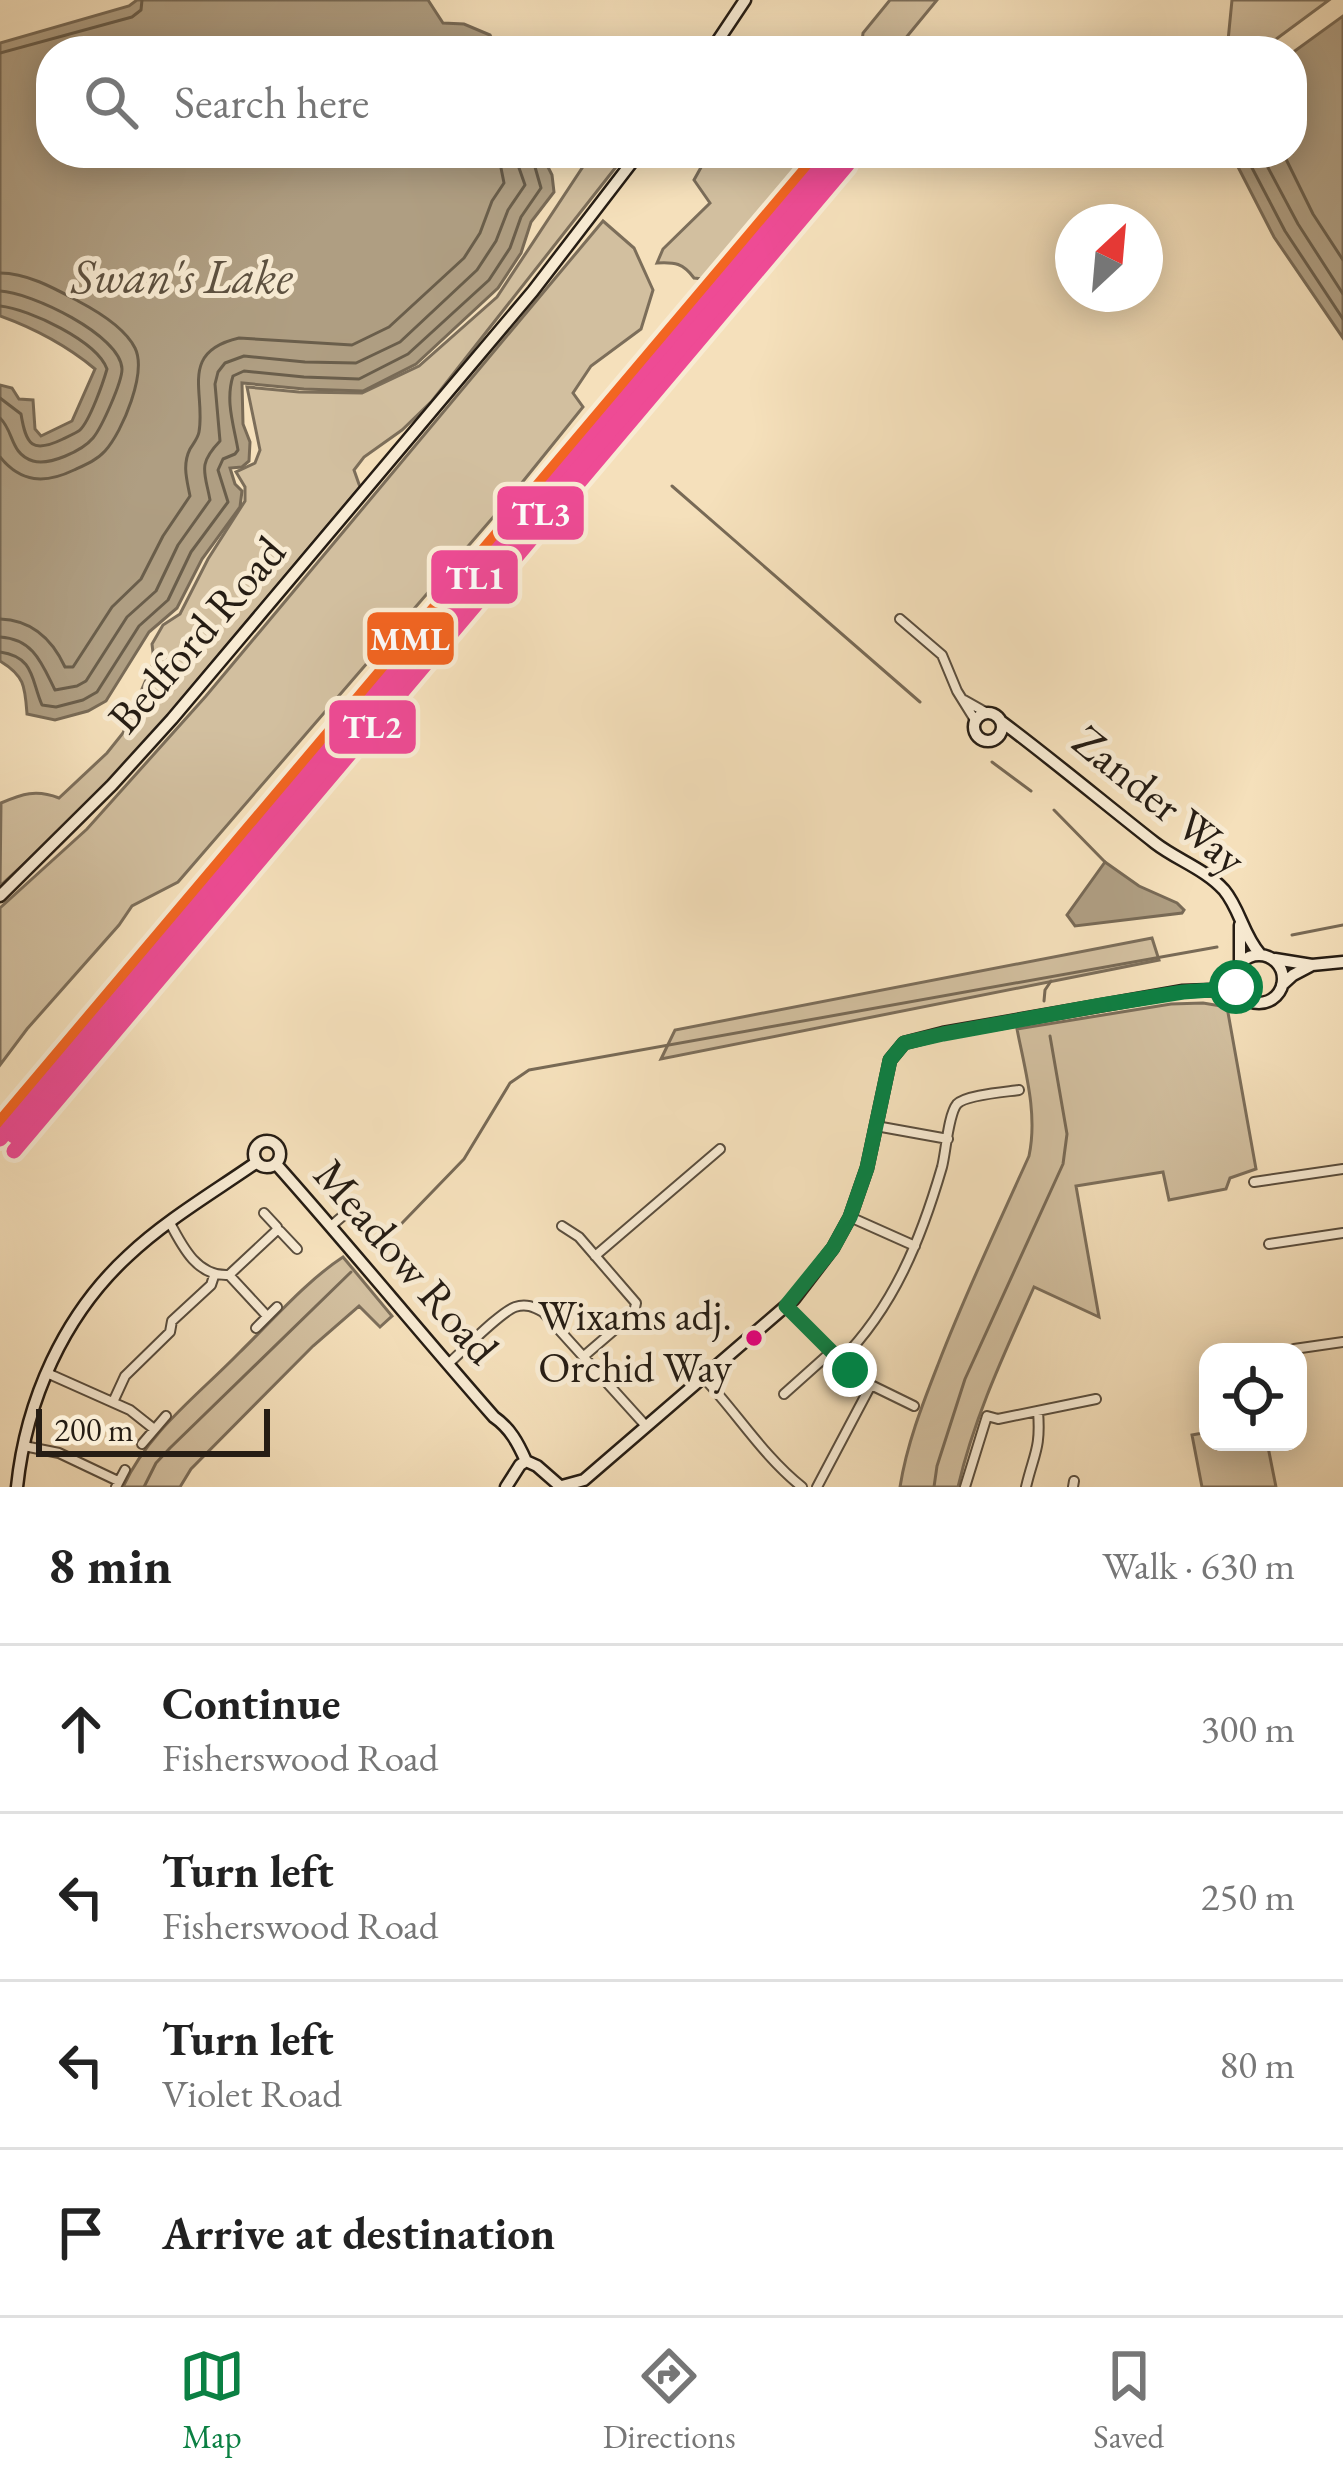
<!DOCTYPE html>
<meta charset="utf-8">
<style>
body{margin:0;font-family:"EB Garamond",serif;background:#f6f6f6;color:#222}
.controls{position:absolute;right:36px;bottom:36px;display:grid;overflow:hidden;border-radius:24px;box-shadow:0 6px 30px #0003}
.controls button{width:108px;height:108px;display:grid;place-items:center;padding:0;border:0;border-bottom:3px solid #e0e0e0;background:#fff;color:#222;font:60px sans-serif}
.compass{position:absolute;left:1055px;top:204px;width:108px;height:108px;border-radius:50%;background:#fff;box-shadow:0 6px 30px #0003;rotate:26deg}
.scale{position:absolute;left:36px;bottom:30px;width:234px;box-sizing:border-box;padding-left:12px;border:6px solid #261d14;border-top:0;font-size:33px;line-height:42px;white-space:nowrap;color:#261d14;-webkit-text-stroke:9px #f8ebd3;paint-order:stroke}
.stop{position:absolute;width:36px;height:36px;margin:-27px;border:9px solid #0b8043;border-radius:50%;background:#fff}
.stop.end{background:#0b8043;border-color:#fff;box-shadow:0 3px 12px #0008}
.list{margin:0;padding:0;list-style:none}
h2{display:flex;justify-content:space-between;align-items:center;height:156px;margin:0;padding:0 48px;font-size:51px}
h2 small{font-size:39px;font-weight:400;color:#767676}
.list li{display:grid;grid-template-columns:78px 1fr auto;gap:36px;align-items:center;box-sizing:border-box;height:168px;padding:0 48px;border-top:3px solid #e0e0e0}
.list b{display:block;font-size:45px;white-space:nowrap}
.list p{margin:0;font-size:39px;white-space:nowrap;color:#767676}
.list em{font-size:39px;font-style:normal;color:#767676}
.icon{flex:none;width:66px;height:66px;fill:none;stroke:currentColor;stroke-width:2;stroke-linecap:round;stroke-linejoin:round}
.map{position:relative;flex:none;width:1343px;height:1487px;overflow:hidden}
.search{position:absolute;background:#fff;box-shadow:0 6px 30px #0003;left:36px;right:36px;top:36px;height:132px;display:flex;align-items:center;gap:30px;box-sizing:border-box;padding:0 42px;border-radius:48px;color:#767676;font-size:45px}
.sheet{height:828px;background:#fff}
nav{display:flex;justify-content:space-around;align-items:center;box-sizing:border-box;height:168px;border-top:3px solid #e0e0e0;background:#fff;font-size:33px;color:#767676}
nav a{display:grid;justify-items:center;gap:6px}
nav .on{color:#0b8043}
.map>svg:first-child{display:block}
</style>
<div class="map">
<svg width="1343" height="1487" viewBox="0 0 1343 1487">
<rect width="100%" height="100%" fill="#f5e0bb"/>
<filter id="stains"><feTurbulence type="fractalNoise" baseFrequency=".00167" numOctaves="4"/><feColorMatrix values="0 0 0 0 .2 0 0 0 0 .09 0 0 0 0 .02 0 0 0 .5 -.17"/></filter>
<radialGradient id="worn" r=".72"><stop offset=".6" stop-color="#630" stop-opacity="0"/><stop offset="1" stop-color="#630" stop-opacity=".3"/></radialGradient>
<!-- green -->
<path fill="#d2bf9f" stroke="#7c6e5a" stroke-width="3" d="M890 0H937L895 51H846L862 42 863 33Z
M1232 0H1329L1260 51H1227Z
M592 153H627L432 401 402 430 364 457 354 470 360 487 155 731 76 816 0 886 1 803C22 794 36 789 59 798L107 753 123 733 154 661 152 644 163 625 180 614 208 559 245 501V487L236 472 255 463 260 450 247 387 299 392 362 393 419 366 497 297Z
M709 153H810L703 279 694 278C683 263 675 262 657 263L663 249 710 203 694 180Z
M603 221 634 248 653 290 641 329 591 366 573 393 583 407 508 500 178 882 132 906 119 925 27 1029 0 1065V908L87 829 206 696Z
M1152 938 1159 960 661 1059 675 1030Z
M1203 1003 1227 1007 1256 1169 1230 1178 1226 1189 1169 1200 1163 1172 1076 1186 1099 1317 1034 1287C1005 1352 974 1417 958 1487H900C907 1443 923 1403 939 1362 966 1292 998 1225 1029 1156 1038 1114 1025 1070 1017 1029L1171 1004Z
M343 1257 392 1316 380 1327 359 1306 313 1346 191 1469 180 1487H123C149 1431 197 1396 239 1353 272 1321 305 1282 343 1257Z
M1208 1432V1442H1267L1276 1487H1202L1192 1435Z"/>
<!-- water -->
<path fill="#af9e82" stroke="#786a56" stroke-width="3" d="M137 0H428L443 23 464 24 490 35 498 51H51V153H541L552 175 554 192 531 222 521 253 498 288 416 364 363 391 304 389 242 383 243 424 250 442 249 461 242 467 230 468 235 484 242 491 240 507 202 559 177 608 149 632 106 701 88 711 55 720 27 714C25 687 25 676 0 661V385L12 388 19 399 33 400 35 429 41 436 72 421 95 369C66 345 36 329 0 316V43L129 6Z
M1343 16V338L1274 237 1237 165 1239 153H1292V53Z
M1105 862 1139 886 1177 903 1184 910 1182 913 1075 926 1067 915Z"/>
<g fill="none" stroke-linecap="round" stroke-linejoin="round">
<!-- shore -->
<path stroke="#6a5e4b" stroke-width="3" d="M0 53 132 17 141 10 142 0
M1250 153V164L1285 231 1343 319
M1265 153V162L1298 224 1343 294
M1283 153 1313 214 1343 260
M0 273C27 273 54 288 78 301 97 311 125 328 135 348 147 372 123 431 105 451 97 460 85 465 74 470 45 484 21 483 0 457
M0 291C30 292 121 335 122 369 122 382 102 427 93 438 82 451 49 466 33 461 10 454 14 431 0 418
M0 306C29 309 97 341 107 369 103 383 90 420 80 430 78 432 65 438 63 439 32 454 26 445 21 414L0 398
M0 619C32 620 52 639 65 667H73L112 607 141 579 163 536 190 496C187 480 182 465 190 449 193 444 198 438 199 432 206 393 178 352 239 338L352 345 389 327 464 258 480 233 492 201 504 183 498 153
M0 637C34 639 42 664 55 690L77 686 86 681 127 617 156 591 178 545 210 500C205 472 197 465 220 441L215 384 218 372 225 363 244 356 305 362 356 363 400 342 477 270 496 241 508 210 525 185 518 165 516 153
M0 652C35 657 31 680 42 705L56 707 83 700 97 692 139 626 168 600 191 552 228 502 218 470 223 459 235 454 238 450C234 426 225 401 233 376L244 371 304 377 359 379 408 354 489 280 510 248 521 217 541 188 531 153"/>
<!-- stream -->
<path stroke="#786a56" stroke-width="3" d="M672 486 920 702
M992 762 1031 791
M1054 810 1105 862
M1292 935 1343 925
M1044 1001 1045 990 1051 981
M376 1250 464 1159 510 1083 529 1070 1217 947
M144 1487 156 1463 170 1448 351 1272
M934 1487 937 1466 965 1379 1063 1164 1067 1134 1050 1036"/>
<defs>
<path id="street" d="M900 619 942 655 957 691 975 720
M964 700 987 713
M876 1126 948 1139
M1254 1182 1343 1169
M850 1217 915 1246
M170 1223C183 1248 198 1277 229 1275L276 1231 277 1227 264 1213
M331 1226 345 1214
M562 1226 579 1237 636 1303 634 1313 584 1356
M276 1231H280L297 1249
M1269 1244 1343 1233
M595 1256 720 1149
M229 1275 267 1316
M786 1306 850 1370 871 1385 914 1406
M256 1328 277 1307
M1294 1349 1343 1342
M840 1361C894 1307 921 1239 942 1167 946 1152 948 1115 957 1104 965 1095 1005 1092 1019 1090
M448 1364C463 1351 499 1313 515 1307 526 1303 534 1307 543 1312L646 1426
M47 1373 130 1410 154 1429
M703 1377C737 1413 763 1456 802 1487
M784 1394 831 1352
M113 1402 125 1376 170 1332 172 1321 211 1285 214 1276
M142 1444 166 1416
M24 1446 59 1453 118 1481
M116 1487 125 1470
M817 1487 871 1385
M965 1487 987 1416 998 1419 1096 1399
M1026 1487C1034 1453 1041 1449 1038 1411
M1073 1487 1074 1481"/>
<path id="secondary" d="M711 51 745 0
M974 727a14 14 0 1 1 28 0a14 14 0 1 1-28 0Z
M1002 722C1054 761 1104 803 1155 843 1177 860 1205 869 1224 890 1240 909 1243 935 1260 954
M0 896 112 785 172 719 533 291 639 153
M1235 979a24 24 0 1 1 48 0a24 24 0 1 1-48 0Z
M1275 959 1312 965 1343 962
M1240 964V925
M1282 985 1293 975 1312 965
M254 1154a13 13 0 1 1 26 0a13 13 0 1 1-26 0Z
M276 1164C350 1247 420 1333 494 1417 510 1428 518 1443 526 1461
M526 1461 537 1466 561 1487
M562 1486 584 1480 794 1299 833 1248 850 1217 867 1168 890 1060 904 1043 943 1033 1183 991 1211 990 1244 997
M17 1487C26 1400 64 1315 128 1256 166 1220 214 1192 257 1162
M506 1487 520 1465 526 1461"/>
</defs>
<!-- street casing -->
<use href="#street" stroke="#5a4e3e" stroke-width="12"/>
<!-- secondary casing -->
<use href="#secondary" stroke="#261d14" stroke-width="15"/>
<!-- street -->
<use href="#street" stroke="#f8ebd3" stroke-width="8"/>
<!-- secondary -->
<use href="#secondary" stroke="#f8ebd3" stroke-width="10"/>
<defs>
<path id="rail-1" d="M0 1124 821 153"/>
<path id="rail-2" d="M0 1139 833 153"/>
<path id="rail-3" d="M14 1151 847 165"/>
<path id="rail-4" d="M14 1136 835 165"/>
</defs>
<!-- rail-1 casing -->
<use href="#rail-1" stroke="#f8ebd3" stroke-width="24"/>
<!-- rail-2 casing -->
<use href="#rail-2" stroke="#f8ebd3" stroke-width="24"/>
<!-- rail-3 casing -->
<use href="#rail-3" stroke="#f8ebd3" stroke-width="24"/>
<!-- rail-4 casing -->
<use href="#rail-4" stroke="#f8ebd3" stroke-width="24"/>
<!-- rail-1 -->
<use href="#rail-1" stroke="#f26522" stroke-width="15"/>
<!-- rail-2 -->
<use href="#rail-2" stroke="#ee4b95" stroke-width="15"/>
<!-- rail-3 -->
<use href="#rail-3" stroke="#ee4b95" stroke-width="15"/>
<!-- rail-4 -->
<use href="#rail-4" stroke="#ee4b95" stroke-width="15"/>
</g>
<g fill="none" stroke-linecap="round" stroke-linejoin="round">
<!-- route -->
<path stroke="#0b8043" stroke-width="15" d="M850 1370 786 1306 833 1248 850 1217 867 1168 890 1060 904 1043 943 1034 1102 1005 1183 992 1211 990 1228 982 1235 974 1236 987"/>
</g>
<!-- markers -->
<circle fill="#e5007d" stroke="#f8ebd3" stroke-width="4.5" cx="754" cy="1338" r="10"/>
<g text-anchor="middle" stroke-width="10" stroke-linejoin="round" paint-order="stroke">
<!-- bus labels -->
<g font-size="42" fill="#261d14" stroke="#f8ebd3" text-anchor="end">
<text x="732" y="1330">Wixams adj.<tspan x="732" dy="52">Orchid Way</tspan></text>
</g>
<!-- street labels -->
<g font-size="45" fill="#261d14" stroke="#f8ebd3">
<text transform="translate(196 634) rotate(-49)" y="16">Bedford Road</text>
<text transform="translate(1160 799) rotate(39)" y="16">Zander Way</text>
<text transform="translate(407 1261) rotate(49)" y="16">Meadow Road</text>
</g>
<!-- water labels -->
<g font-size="48" font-style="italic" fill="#5d5140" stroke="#f8ebd3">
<text x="182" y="293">Swan's Lake</text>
</g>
</g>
<g stroke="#f8ebd3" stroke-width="4.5">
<rect x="495" y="484" width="91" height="58" rx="12" fill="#ee4b95"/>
<rect x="429" y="548" width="91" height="58" rx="12" fill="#ee4b95"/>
<rect x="365" y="610" width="91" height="57" rx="12" fill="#f26522"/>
<rect x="327" y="698" width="91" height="58" rx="12" fill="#ee4b95"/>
</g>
<g font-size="33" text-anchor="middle" font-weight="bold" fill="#fff">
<text x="541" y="525">TL3</text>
<text x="475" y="589">TL1</text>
<text x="410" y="650">MML</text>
<text x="372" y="738">TL2</text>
</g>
<rect width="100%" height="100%" filter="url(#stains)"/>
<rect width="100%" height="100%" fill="url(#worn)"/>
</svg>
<div class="controls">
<button><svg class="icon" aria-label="locate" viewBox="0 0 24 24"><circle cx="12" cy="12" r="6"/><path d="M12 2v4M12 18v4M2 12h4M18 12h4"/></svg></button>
</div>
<svg class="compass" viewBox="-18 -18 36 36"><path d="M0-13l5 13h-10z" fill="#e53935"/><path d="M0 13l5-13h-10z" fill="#767676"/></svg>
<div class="scale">200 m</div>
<div class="stop" style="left:1236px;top:987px"></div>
<div class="stop end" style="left:850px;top:1370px"></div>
<div class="search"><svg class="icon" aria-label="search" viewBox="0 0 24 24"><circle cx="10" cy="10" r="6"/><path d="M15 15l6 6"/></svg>Search here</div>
</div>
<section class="sheet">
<h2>8 min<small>Walk · 630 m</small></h2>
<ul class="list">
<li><svg class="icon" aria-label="ahead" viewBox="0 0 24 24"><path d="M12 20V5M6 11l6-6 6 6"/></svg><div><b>Continue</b><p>Fisherswood Road</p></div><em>300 m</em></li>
<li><svg class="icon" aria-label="left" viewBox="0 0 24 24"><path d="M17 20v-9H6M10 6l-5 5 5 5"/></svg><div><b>Turn left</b><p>Fisherswood Road</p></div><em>250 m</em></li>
<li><svg class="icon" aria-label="left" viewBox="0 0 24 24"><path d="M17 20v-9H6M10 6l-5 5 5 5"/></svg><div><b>Turn left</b><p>Violet Road</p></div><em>80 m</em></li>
<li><svg class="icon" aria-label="arrive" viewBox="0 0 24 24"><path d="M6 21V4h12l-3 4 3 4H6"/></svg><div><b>Arrive at destination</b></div></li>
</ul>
</section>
<nav>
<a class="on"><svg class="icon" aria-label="map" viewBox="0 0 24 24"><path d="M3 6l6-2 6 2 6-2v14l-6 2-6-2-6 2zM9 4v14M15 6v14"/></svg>Map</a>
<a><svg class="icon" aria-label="directions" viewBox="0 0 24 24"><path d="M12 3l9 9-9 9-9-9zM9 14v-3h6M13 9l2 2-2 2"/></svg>Directions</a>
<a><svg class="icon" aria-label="saved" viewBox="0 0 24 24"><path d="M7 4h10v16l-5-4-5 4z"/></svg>Saved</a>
</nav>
